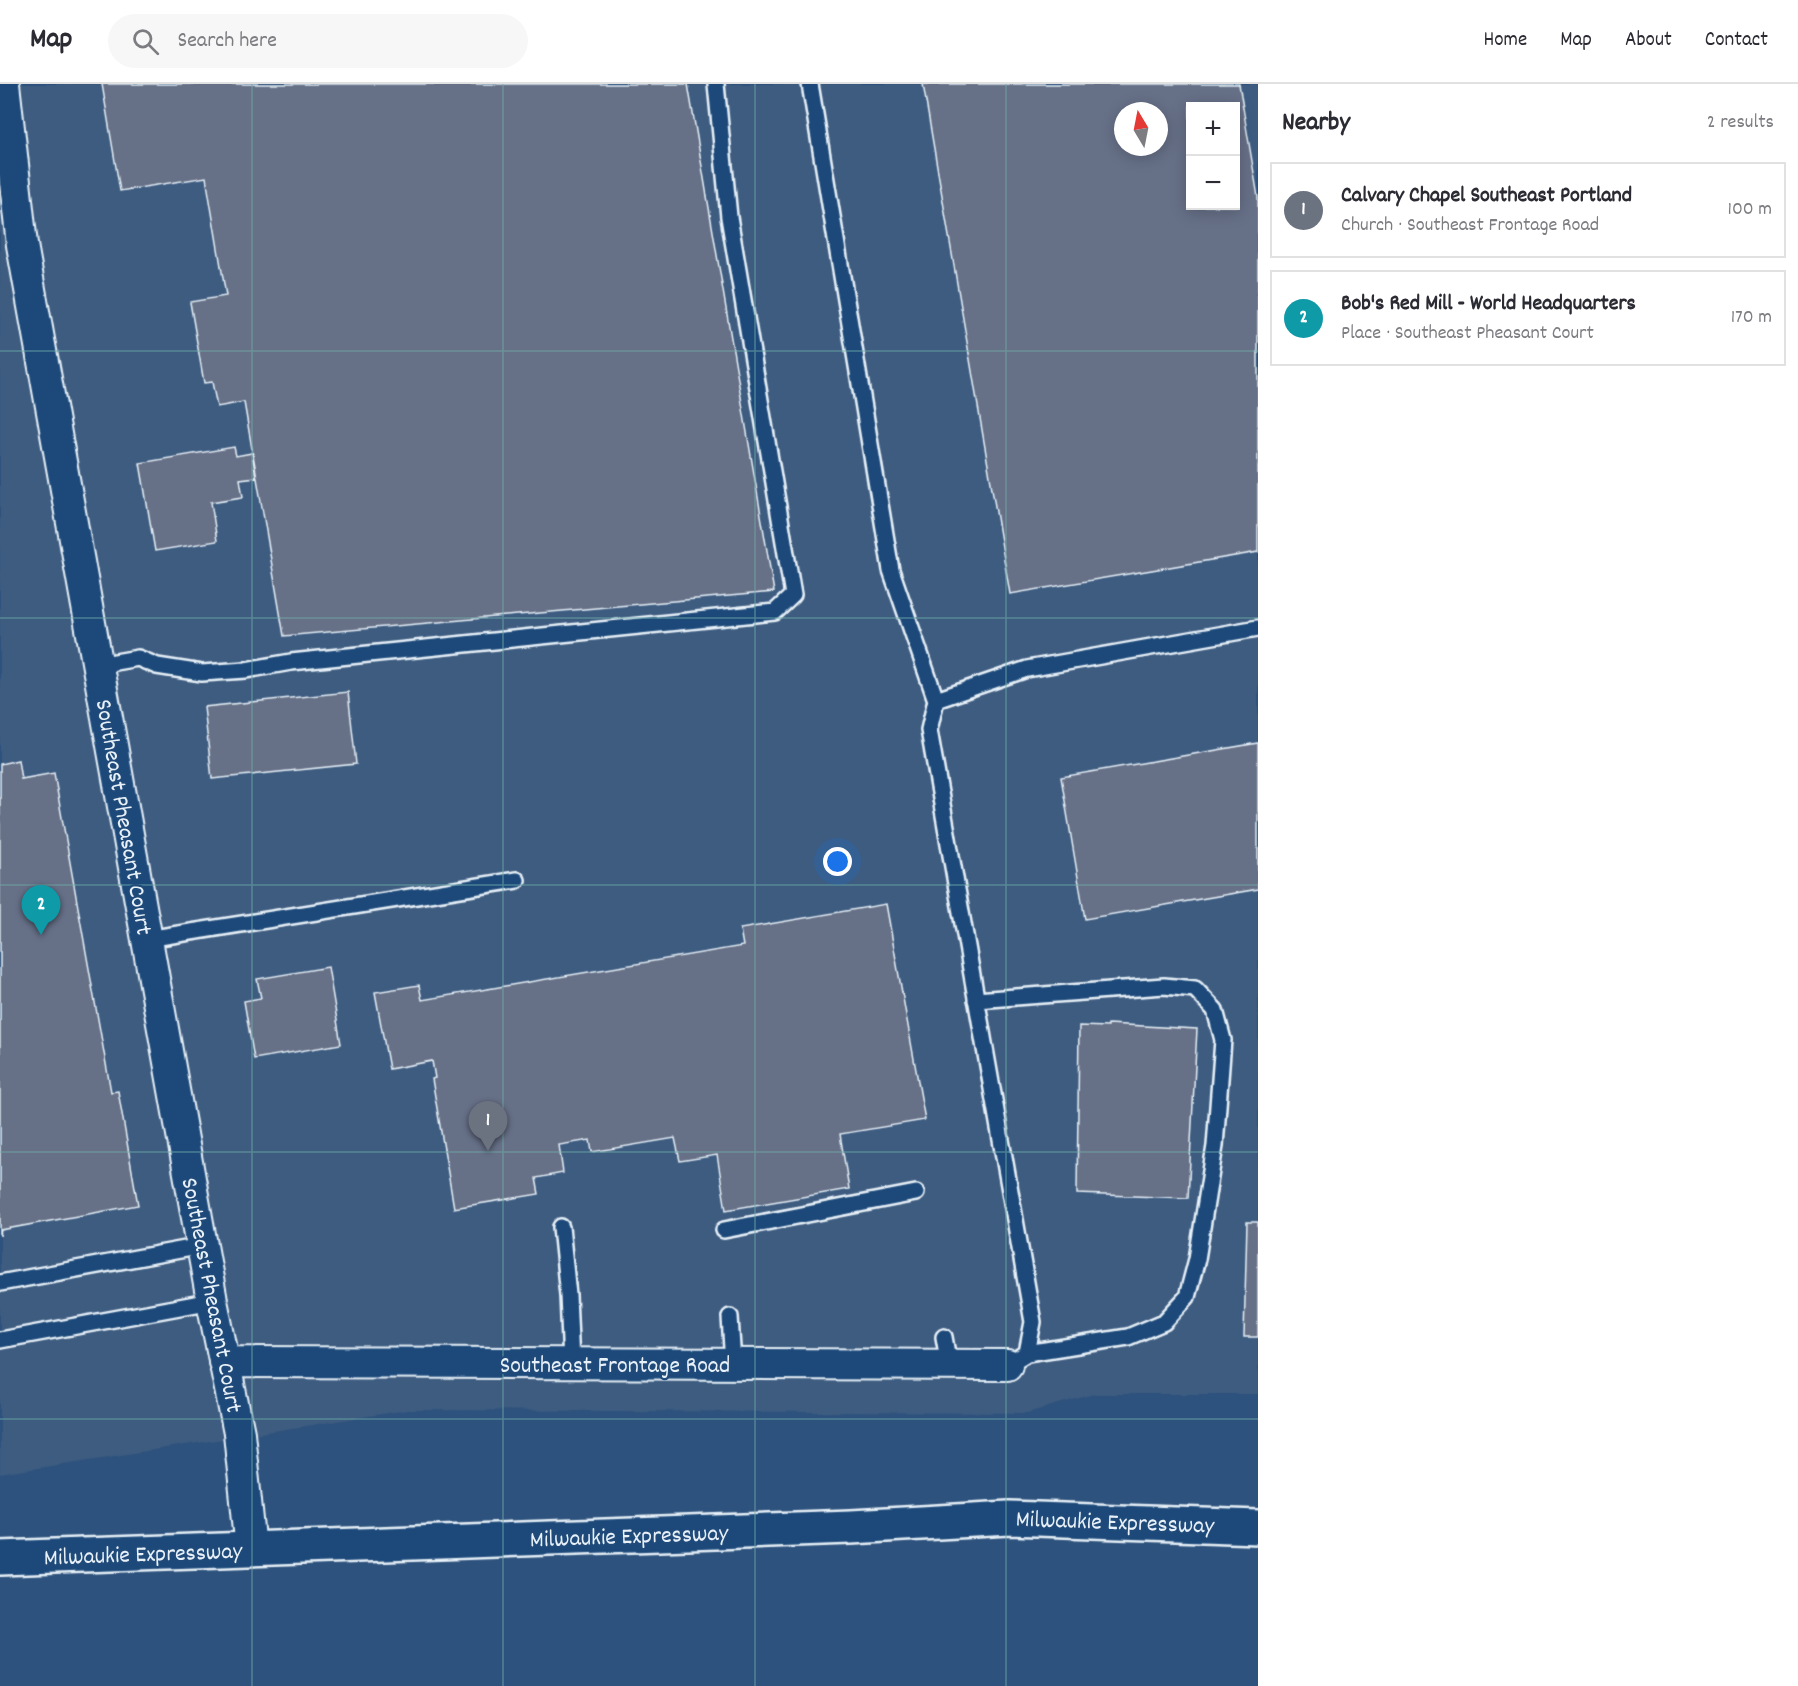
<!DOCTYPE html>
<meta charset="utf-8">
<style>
body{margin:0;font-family:Dekko,sans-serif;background:#f7f7f7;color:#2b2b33}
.controls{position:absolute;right:18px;top:18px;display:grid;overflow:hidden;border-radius:0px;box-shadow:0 3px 15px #0003}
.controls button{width:54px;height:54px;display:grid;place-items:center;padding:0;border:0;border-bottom:2px solid #e1e1e2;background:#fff;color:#2b2b33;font:30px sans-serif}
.compass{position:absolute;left:1114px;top:18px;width:54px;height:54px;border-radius:50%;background:#fff;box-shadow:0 3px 15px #0003;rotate:350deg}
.you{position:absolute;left:838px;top:778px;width:21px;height:21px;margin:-15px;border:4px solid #fff;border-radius:50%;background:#1a73e8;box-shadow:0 0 0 9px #1a73e833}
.badge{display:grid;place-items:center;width:39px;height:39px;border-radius:50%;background:#0b8043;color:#fff;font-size:20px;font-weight:700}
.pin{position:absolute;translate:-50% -50px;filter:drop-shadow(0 2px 3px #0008)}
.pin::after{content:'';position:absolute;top:32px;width:21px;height:18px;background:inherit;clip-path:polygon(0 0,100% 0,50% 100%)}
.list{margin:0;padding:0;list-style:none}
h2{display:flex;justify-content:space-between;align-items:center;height:78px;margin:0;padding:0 24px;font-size:26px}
h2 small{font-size:20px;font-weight:400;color:#7c7c81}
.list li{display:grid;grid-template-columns:39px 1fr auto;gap:18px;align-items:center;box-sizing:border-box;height:96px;margin:0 12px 12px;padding:0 12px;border:2px solid #e1e1e2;border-radius:0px}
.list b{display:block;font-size:22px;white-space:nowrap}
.list p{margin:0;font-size:20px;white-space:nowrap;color:#7c7c81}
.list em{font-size:20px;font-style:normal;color:#7c7c81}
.icon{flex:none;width:33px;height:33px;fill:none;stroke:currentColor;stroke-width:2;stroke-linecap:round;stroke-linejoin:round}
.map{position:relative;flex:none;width:1258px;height:1602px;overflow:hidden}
header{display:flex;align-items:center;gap:36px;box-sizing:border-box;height:84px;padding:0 30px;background:#fff;border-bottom:2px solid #e1e1e2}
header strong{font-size:28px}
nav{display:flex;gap:33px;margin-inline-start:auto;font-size:21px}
.search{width:420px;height:54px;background:#f7f7f7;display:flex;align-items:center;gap:15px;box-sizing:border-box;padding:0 21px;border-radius:33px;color:#7c7c81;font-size:22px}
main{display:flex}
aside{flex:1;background:#fff}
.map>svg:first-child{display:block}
</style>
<header>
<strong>Map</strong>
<div class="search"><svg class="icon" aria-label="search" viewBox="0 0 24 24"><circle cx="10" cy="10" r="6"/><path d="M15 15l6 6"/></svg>Search here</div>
<nav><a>Home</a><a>Map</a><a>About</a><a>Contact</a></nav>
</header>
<main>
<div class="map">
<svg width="1258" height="1602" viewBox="0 0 1258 1602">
<rect width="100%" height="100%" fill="#2d527d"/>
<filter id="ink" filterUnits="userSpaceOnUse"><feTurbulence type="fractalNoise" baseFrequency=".0167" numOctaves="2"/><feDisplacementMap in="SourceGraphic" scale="12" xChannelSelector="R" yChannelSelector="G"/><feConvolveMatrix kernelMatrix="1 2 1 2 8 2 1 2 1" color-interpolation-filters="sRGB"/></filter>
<g filter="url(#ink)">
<!-- built -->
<path fill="#3e5b80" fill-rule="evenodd" d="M0 0H1258V1310H1094L1027 1329 407 1326 0 1390ZM1190 22H1236V122H1190ZM1123 27H1159V63H1123Z"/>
<!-- building -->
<path fill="#667087" stroke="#e8f1f8" stroke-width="1.5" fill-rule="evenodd" d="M102 0H688L774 508 284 552 244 318 217 323 212 298 204 299 190 218 226 212 206 93 120 107Z
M923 0H1239L1258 113V468L1010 510ZM1190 22H1236V122H1190ZM1123 27H1159V63H1123Z
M234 363 236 372 252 369 256 393 240 395 243 413 211 418 217 457 155 467 140 379Z
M348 608 356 680 212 695 204 623Z
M1258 659V805L1085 835 1061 693Z
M18 676 21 695 54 689 111 1008 118 1007 138 1121 1 1146 0 1152V680Z
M886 820 925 1036 840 1050 849 1105 726 1126 717 1071 680 1077 675 1054 592 1068 590 1056 559 1061 563 1089 536 1094 539 1110 454 1124 432 995 435 994 432 977 389 985 375 908 419 901 422 916 743 862 740 845Z
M328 883 341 960 254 975 244 917 261 914 257 895Z
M1108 940 1197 945 1188 1114 1077 1110 1079 942 1108 943Z
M1247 1138H1258V1253H1244Z"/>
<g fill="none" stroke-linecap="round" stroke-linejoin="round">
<defs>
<path id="lane" d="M810 0 891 486 936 616
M98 581 138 574 157 582 202 589 246 586 291 578 775 528 793 511 729 133 716 0
M147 855 517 796
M976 916 1164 902 1195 905 1215 926 1223 956 1215 1062 1197 1175 1187 1213 1164 1238 1128 1253 1027 1269
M561 1143 568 1211 571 1280
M724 1146 916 1109
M0 1199 202 1162
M730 1233 733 1280
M944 1253 949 1281
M0 1256 212 1217
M1007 1281 1027 1269 1033 1238 929 646 936 616 1027 585 1258 544"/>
<path id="street" d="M4 0 22 161 212 1217 239 1349 251 1465
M224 1278 1007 1281"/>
<path id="highway" d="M0 1474 851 1443 1009 1434 1258 1443"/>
</defs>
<!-- lane casing -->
<use href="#lane" stroke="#e8f1f8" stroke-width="20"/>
<!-- street casing -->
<use href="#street" stroke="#e8f1f8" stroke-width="34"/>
<!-- highway casing -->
<use href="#highway" stroke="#e8f1f8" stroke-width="38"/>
<!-- lane -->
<use href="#lane" stroke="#1f4a7a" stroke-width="15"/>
<!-- street -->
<use href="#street" stroke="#1f4a7a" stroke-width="30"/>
<!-- highway -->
<use href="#highway" stroke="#1f4a7a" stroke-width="33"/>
</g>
</g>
<!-- grid -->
<path fill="none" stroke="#71adac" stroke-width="1.5" stroke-opacity="0.55" d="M252 0V1602M503 0V1602M755 0V1602M1006 0V1602M0 267H1258M0 534H1258M0 801H1258M0 1068H1258M0 1335H1258"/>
<g text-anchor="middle" stroke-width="4.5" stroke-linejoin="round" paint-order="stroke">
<!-- street labels -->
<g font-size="24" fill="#e8f1f8" stroke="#1f4a7a">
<text transform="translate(125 733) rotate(80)" y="8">Southeast Pheasant Court</text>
<text transform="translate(213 1211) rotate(79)" y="8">Southeast Pheasant Court</text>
<text x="615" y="1288">Southeast Frontage Road</text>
<text transform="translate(1115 1437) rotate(2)" y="8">Milwaukie Expressway</text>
<text transform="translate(629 1451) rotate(-2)" y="8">Milwaukie Expressway</text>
<text transform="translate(143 1469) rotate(-2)" y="8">Milwaukie Expressway</text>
</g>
</g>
</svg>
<div class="controls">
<button>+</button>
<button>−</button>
</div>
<svg class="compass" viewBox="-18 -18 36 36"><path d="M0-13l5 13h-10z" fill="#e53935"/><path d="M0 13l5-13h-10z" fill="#7c7c81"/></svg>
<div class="you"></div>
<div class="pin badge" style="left:488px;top:1067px;background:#6b7280">1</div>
<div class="pin badge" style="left:41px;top:851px;background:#0f9aa8">2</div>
</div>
<aside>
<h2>Nearby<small>2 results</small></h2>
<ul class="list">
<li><span class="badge" style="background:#6b7280">1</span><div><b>Calvary Chapel Southeast Portland</b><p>Church · Southeast Frontage Road</p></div><em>100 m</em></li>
<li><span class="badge" style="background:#0f9aa8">2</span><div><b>Bob's Red Mill - World Headquarters</b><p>Place · Southeast Pheasant Court</p></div><em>170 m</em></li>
</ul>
</aside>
</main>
